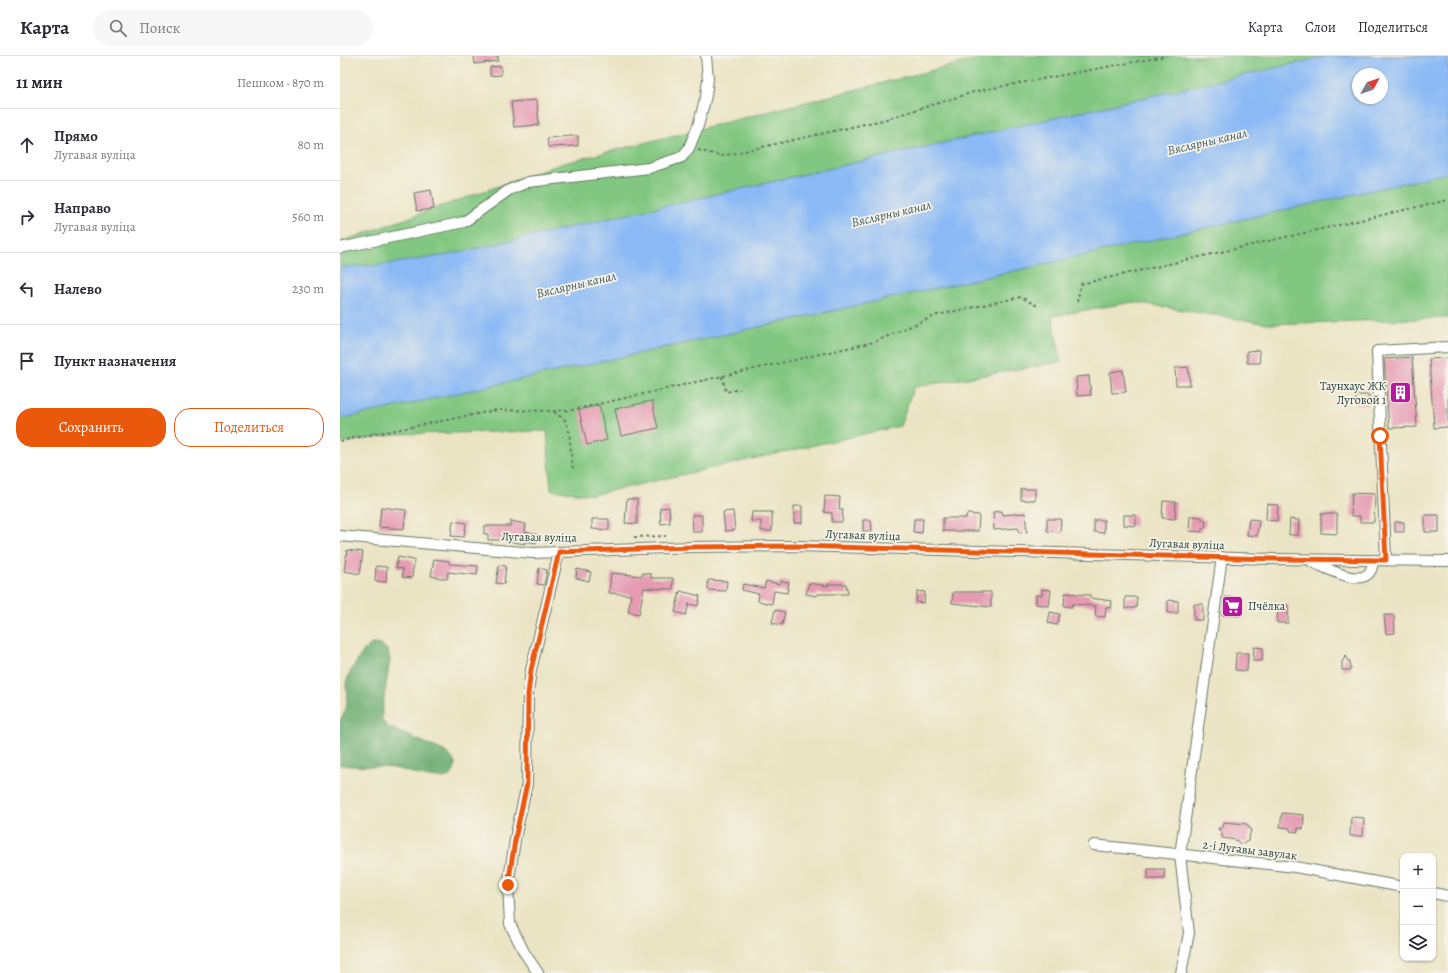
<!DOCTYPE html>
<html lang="ru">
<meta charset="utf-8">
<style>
body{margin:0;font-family:Alegreya,serif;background:#f7f7f7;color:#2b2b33}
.controls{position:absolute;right:12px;bottom:12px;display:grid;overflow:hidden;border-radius:8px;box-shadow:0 1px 3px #0004}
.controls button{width:36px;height:36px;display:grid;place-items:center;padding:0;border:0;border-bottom:1px solid #e1e1e2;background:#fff;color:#2b2b33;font:20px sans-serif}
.compass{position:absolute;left:1012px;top:12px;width:36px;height:36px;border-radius:50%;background:#fff;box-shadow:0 1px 3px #0004;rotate:50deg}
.stop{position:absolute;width:12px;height:12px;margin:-9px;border:3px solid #ea580c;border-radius:50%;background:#fff}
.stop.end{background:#ea580c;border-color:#fff;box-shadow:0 1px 4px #0008}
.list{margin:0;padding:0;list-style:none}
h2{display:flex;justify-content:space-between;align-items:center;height:52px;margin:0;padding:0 16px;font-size:17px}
h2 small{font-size:13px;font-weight:400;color:#7c7c81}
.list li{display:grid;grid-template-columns:26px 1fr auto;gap:12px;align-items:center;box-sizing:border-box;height:72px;padding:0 16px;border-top:1px solid #e1e1e2}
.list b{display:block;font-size:15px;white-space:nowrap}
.list p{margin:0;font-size:13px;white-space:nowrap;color:#7c7c81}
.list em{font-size:13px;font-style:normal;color:#7c7c81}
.actions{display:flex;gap:8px;padding:12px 16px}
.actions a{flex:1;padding:9px 0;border:1px solid #ea580c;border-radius:16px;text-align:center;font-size:14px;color:#ea580c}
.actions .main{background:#ea580c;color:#fff}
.icon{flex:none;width:22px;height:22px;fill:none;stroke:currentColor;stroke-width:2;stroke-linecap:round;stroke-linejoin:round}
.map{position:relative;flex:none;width:1108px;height:917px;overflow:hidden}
header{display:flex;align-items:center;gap:24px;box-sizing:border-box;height:56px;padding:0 20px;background:#fff;border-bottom:1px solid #e1e1e2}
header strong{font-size:19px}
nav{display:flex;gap:22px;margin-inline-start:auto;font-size:14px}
.search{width:280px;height:36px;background:#f7f7f7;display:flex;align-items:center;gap:10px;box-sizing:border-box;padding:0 14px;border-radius:22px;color:#7c7c81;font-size:15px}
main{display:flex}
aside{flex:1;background:#fff}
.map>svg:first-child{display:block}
</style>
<header>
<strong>Карта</strong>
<div class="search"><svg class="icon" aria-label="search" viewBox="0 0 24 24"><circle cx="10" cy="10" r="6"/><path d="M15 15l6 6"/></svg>Поиск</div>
<nav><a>Карта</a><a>Слои</a><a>Поделиться</a></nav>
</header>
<main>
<aside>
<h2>11 мин<small>Пешком · 870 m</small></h2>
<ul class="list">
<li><svg class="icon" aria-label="ahead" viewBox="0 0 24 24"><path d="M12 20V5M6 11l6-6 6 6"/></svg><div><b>Прямо</b><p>Лугавая вуліца</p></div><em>80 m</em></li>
<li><svg class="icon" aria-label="right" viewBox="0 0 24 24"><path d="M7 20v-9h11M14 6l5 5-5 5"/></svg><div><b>Направо</b><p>Лугавая вуліца</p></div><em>560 m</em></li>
<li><svg class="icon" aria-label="left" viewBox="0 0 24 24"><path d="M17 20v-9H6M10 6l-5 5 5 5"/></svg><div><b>Налево</b></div><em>230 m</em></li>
<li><svg class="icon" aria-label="arrive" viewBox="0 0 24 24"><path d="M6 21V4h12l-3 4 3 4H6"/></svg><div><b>Пункт назначения</b></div></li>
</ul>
<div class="actions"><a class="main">Сохранить</a><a>Поделиться</a></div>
</aside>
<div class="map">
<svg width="1108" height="917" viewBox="0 0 1108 917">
<rect width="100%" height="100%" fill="#f7f3e8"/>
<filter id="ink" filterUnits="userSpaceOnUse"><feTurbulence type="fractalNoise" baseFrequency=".025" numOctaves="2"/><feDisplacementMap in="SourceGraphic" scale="8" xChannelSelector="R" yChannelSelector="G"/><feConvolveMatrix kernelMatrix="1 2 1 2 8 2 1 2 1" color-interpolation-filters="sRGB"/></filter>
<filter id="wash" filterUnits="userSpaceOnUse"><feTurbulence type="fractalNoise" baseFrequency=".012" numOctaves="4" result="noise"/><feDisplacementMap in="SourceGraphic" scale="16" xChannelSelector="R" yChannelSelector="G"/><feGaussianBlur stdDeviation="0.9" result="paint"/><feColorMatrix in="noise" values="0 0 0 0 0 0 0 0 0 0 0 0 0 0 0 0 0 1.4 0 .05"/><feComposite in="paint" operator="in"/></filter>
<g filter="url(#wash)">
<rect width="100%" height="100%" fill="#ebe4c4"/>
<!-- green -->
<path fill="#82c781" stroke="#50825a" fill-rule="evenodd" d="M649 0H1108V262L929 268 793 246 712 260 721 306 574 331 560 370 252 439 211 434 207 375 60 378 0 387V186L224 107ZM1018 18H1042V42H1018Z"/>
<!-- forest -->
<path fill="#69ac6f" stroke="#447452" d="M32 588C43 588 49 592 50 604L42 655V664L48 671 104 695C109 699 116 704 115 712 111 734 66 713 53 712 35 710 18 711 0 709V664L5 656 7 647 6 627 9 618 24 594Z"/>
<!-- water -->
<path fill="#8ab9f5" stroke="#547b94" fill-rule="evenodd" d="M988 0H1108V117L701 209 0 363V211L41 209 107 199ZM1018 18H1042V42H1018Z"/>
<g id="blocks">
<!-- building -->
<path fill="#e59ab2" d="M134 0H158V5L135 8Z
M161 10V19L150 20V11Z
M197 44 199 69 174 71 171 46Z
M230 80H238V90L208 91 207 82Z
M91 134 94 153 77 155 74 137Z
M919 294 920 307H907V295Z
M1072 301 1077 371 1049 372 1044 303Z
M1108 302V371L1094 372 1089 303Z
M848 311 850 329H836L835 312Z
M783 314 786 336 772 337 770 316Z
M749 320 751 339 737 340 736 321Z
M1016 339H1029V349H1016Z
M312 345 318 372 281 380 275 353Z
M259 349 267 384 247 389 239 354Z
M681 433H695V444H681Z
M1012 437 1035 438 1034 466H1020V460H1011Z
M485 440 500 441 499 454H503L502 466H492V457L484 456Z
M287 443H297V468L285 467Z
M823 445 836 446 835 463 822 462Z
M927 448 938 449 937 465 926 464Z
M454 450H462V467H454Z
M41 451 66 454 64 473 39 471Z
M329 451 330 467 321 468 320 452Z
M393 455 395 474 385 475 383 456Z
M662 455 663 459 685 457 687 476 679 477 678 472 654 474 653 456Z
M412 456H432V475H421V465H411Z
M627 458 639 459 638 475H603V462H626Z
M981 458H997V478L981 477Z
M352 459H362V476H353Z
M784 459H796V470L784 469Z
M1085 459H1099V476H1085Z
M850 460 862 461V464H866L865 472H862V476L849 475Z
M252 463H269V474L252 473Z
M574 463H583L582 477 573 476Z
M707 463H721L720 476 707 475Z
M909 463 919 464 917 480 907 479Z
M950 463 959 464 958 479H949Z
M523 464H531L532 475H523Z
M754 464H764V477L754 476Z
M113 465 126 467 124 481 111 480Z
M171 465 186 468 185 476 198 479 196 487 185 485V488L161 484H148V478H144V470H170Z
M1055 466H1064V476H1055Z
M7 494 23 496 20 518 4 515Z
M58 501 74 504 72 522 62 521 63 513 56 512Z
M94 503 109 505V508L138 510 137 519 108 516 107 523 91 520Z
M159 509 166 510 164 528 156 527Z
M36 510 47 511 46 526 35 525Z
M199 512 207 514 204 529 197 528Z
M237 513 251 516 249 525 236 522Z
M271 517 302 520V517L311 518V522H333V533L304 532 299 558 288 556 291 539 269 537Z
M368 524 387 525 386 535 368 534Z
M426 525 439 528 440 525 449 526 447 537 434 535 432 548 418 545 419 538 402 534 403 528 424 532Z
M469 527 488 530V528H506L508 538H477L476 540 466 538Z
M702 533 711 534 709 550 696 548V539H702Z
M340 535 360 540 358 550 349 548 346 559 335 556Z
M577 535 585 536 584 547 576 546Z
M613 536H651V551L612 547Z
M725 537 750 539V542L772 545 771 552 766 551 765 561 755 560 756 550 732 548V551L724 550Z
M785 541H797L796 552H785Z
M885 541 901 542 900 560 883 559Z
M828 544 838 545V557H828Z
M854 548H863V564H854Z
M938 549H948V567H937Z
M435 554 445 556 442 569 432 567Z
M710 556 720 558 717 569 708 567Z
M1044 559H1054L1055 577 1046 578Z
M914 591 923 592 922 605H913Z
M896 597H908L907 615 895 614Z
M1006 599 1008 605H1010L1011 614H1002V606Z
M942 757 964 759 963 773 958 772V776L950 775V772L940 771Z
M1011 761 1024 762 1023 780H1010Z
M884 766 907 768 911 774 908 785 900 788 896 784 882 782V776L878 773 883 771Z
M808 813H825L824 823H808Z"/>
</g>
</g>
<g filter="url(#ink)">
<use href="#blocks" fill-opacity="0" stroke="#676" stroke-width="1"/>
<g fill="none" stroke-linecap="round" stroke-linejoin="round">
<defs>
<path id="minor" d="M0 192 124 166 169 134 188 126 309 112 342 101 349 92 358 70 366 40 368 23 366 0
M0 480 193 497 352 491 456 490 932 503 1108 505
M1046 504 1037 295 1108 291
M972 506C988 512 1032 539 1033 504
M754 789 955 811 1063 831
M1093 837 1108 840
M198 917 184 896 170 868 168 829 176 778 187 728 188 637 191 614 219 496
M841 917 849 877 840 799 882 501"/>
</defs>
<!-- minor casing -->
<use href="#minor" stroke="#676" stroke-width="12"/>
<!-- path -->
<path stroke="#676" stroke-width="2" stroke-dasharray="3 3" stroke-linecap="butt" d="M358 94 382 100 543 64 637 35 826 0
M737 246 741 228 1108 144
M382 320 386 336 400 333
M214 356 225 364 229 375 233 415
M0 385 157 354 213 355 232 354 534 286 597 259 681 241 699 251
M294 481 326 480"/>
<!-- minor -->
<use href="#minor" stroke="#fff" stroke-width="10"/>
</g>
</g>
<g fill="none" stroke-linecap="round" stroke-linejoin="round" filter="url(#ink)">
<!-- route -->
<path stroke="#ea580c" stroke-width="5" d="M168 829 176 778 187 728 188 638 191 614 219 496 352 491 456 490 932 503 1046 504 1040 380"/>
</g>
<!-- icons -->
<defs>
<symbol id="building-square" viewBox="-11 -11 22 22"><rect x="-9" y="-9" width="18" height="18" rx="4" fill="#b5179e" stroke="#f7f3e8"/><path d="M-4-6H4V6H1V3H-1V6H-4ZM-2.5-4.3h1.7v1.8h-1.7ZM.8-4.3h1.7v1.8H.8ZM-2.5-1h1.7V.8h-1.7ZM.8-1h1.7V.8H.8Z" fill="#fff"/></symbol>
<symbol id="supermarket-square" viewBox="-11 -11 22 22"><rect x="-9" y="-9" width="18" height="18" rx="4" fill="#b5179e" stroke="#f7f3e8"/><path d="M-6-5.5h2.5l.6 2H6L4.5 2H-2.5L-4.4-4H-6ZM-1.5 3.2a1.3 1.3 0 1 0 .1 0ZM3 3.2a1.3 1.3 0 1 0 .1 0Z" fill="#fff"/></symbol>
</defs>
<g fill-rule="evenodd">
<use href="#building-square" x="1048" y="324" width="25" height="25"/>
<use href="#supermarket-square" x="880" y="538" width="25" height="25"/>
</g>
<g text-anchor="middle" stroke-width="3.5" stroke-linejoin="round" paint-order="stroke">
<!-- poi labels -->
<g font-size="12" fill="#1f3d34" stroke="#f7f3e8" text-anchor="end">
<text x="1046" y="334">Таунхаус ЖК<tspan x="1046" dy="14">Луговой 1</tspan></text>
<text x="908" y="554" text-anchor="start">Пчёлка</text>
</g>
<!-- street labels -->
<g font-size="12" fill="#1f3d34" stroke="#f7f3e8">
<text transform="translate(523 479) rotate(2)" y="4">Лугавая вуліца</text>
<text transform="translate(199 481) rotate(1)" y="4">Лугавая вуліца</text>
<text transform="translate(847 488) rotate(2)" y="4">Лугавая вуліца</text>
<text transform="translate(910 794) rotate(7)" y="4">2-і Лугавы завулак</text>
</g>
<!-- water labels -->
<g font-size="13" font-style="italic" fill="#3a5c64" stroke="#f7f3e8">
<text transform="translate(867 85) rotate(-13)" y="5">Вяслярны канал</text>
<text transform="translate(551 157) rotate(-13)" y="5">Вяслярны канал</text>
<text transform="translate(236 228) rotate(-13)" y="5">Вяслярны канал</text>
</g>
</g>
</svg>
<div class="controls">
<button>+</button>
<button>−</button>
<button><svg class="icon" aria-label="layers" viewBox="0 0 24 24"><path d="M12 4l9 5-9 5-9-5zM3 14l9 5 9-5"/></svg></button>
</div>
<svg class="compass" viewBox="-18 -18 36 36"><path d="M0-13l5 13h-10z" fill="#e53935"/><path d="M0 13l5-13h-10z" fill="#7c7c81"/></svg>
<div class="stop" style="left:1040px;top:380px"></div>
<div class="stop end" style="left:168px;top:829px"></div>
</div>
</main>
